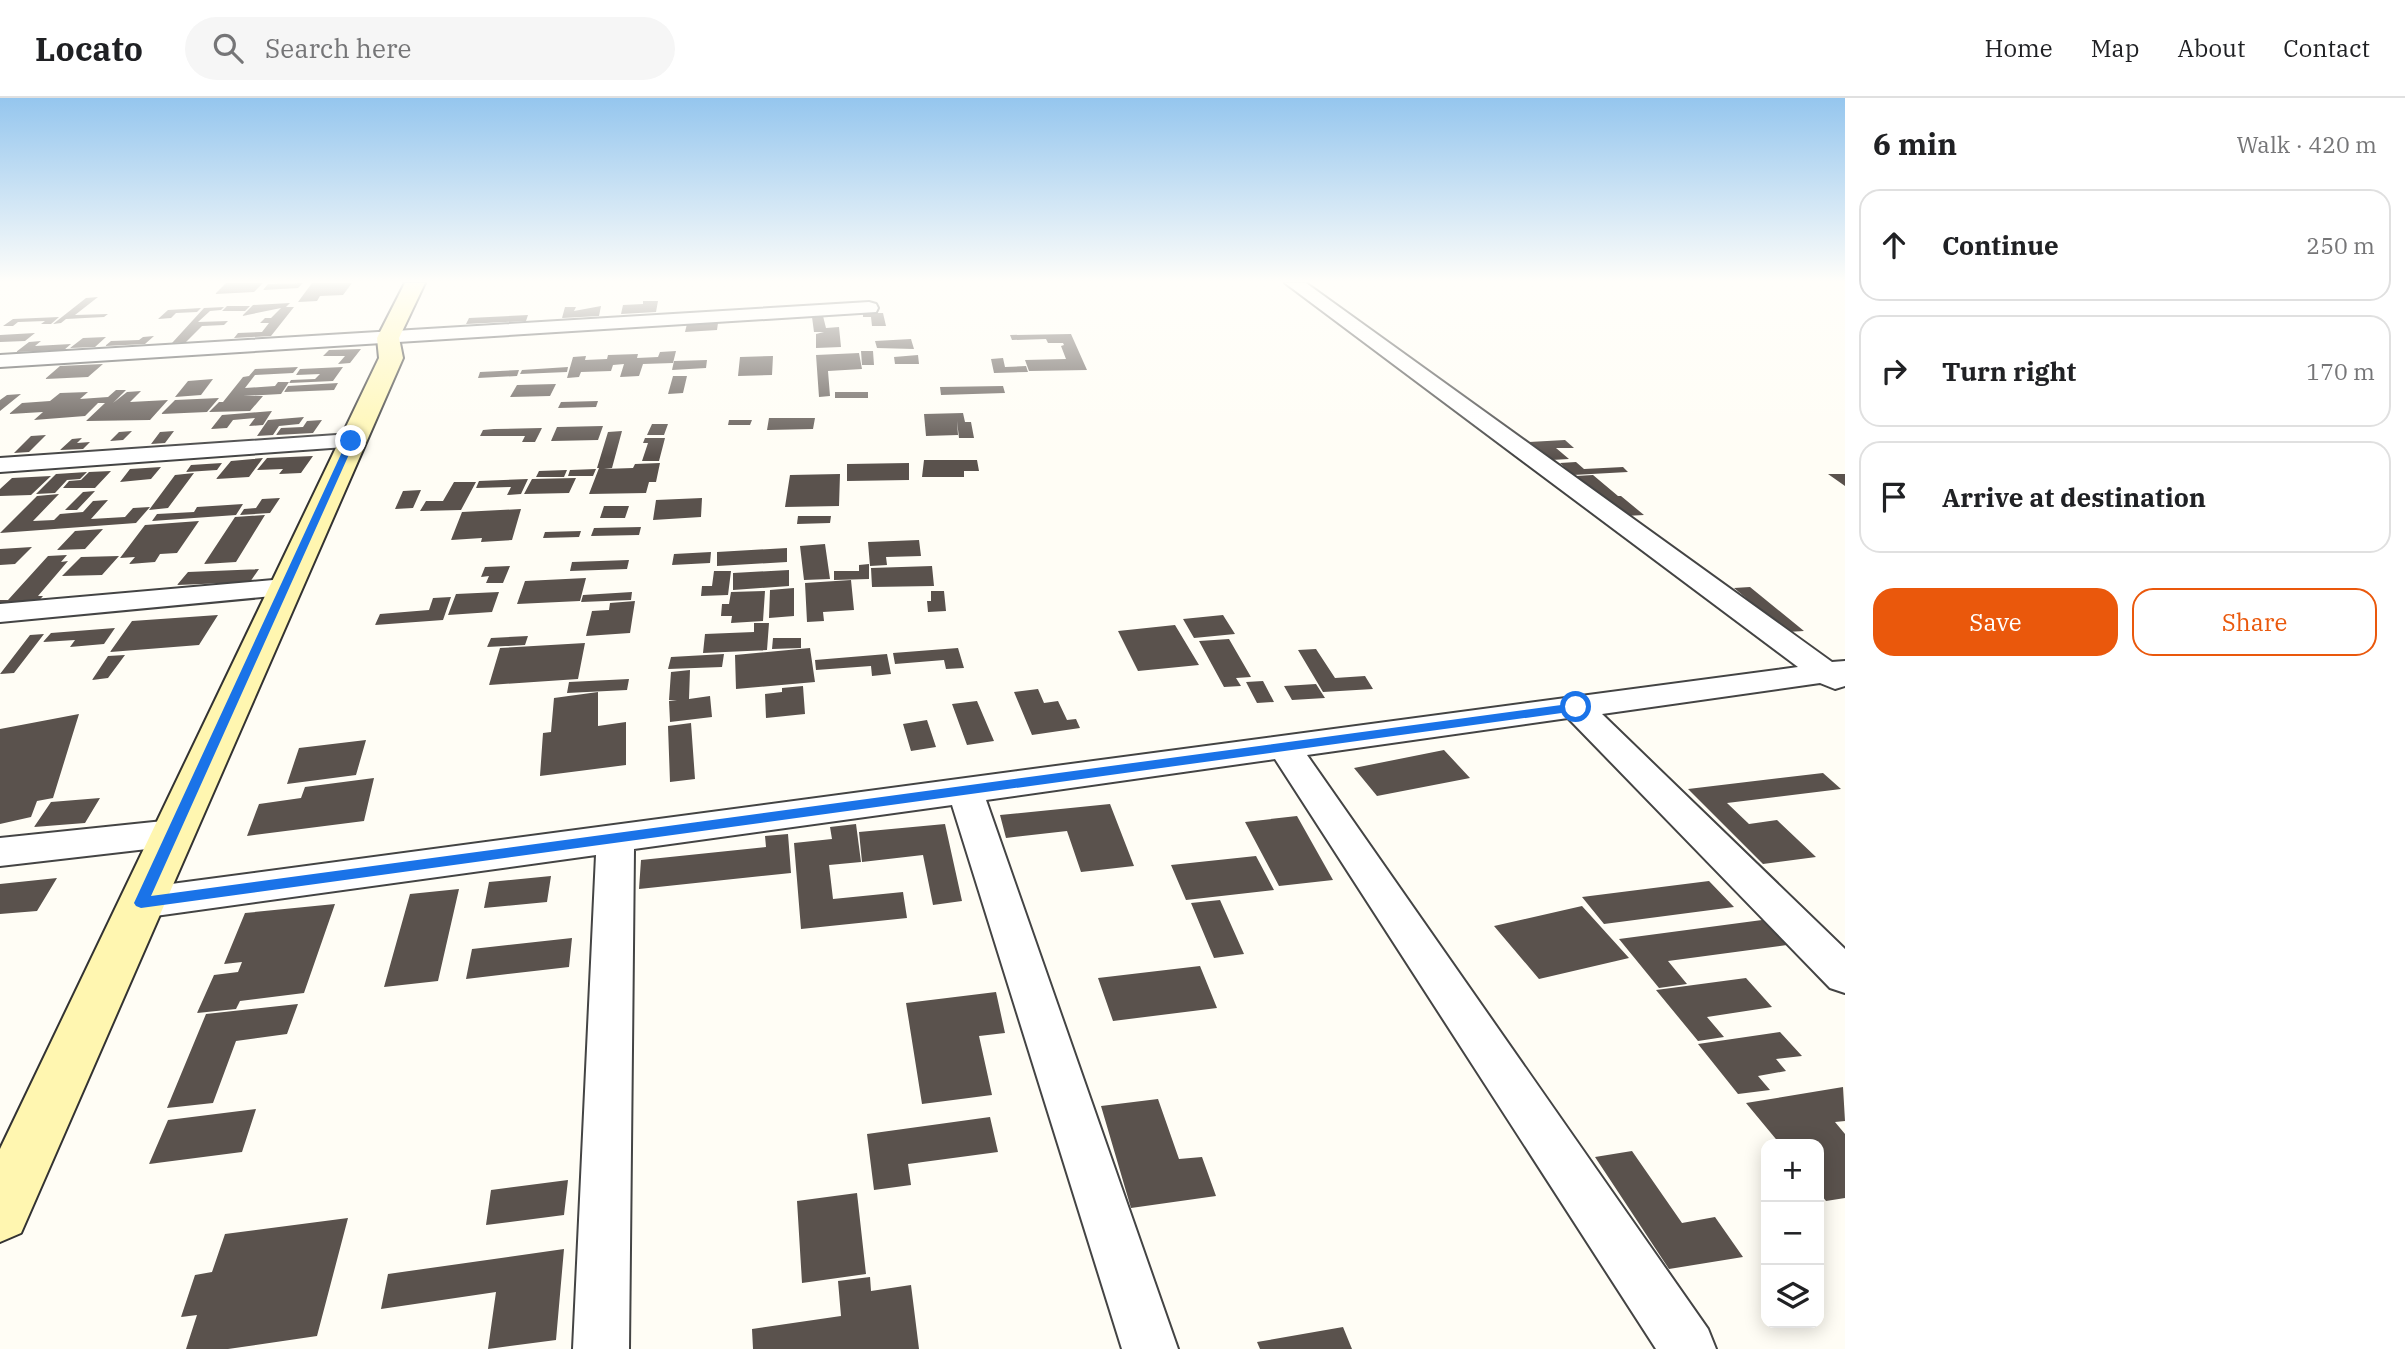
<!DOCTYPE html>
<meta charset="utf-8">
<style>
body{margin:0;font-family:"IBM Plex Serif",serif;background:#f6f6f6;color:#202124}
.controls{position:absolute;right:21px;bottom:21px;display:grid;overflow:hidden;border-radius:14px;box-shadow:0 4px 18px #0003}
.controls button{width:63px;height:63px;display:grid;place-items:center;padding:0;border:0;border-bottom:2px solid #e0e0e0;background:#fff;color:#202124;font:35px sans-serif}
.stop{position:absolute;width:21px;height:21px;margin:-16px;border:5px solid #1a73e8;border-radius:50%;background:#fff}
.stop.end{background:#1a73e8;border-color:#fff;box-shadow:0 2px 7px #0008}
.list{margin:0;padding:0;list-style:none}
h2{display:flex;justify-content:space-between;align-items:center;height:91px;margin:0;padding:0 28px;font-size:30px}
h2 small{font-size:23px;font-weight:400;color:#757577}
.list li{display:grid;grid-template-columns:46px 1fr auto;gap:21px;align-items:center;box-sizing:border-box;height:112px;margin:0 14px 14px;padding:0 14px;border:2px solid #e0e0e0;border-radius:21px}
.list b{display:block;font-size:26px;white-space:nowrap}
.list em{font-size:23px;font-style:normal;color:#757577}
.actions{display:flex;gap:14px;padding:21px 28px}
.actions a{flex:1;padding:16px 0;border:2px solid #ea580c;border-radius:21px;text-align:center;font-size:24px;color:#ea580c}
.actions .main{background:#ea580c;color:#fff}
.icon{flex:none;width:38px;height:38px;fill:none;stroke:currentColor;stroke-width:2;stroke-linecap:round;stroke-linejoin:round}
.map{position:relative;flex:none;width:1845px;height:1251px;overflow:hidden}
header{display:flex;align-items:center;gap:42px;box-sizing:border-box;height:98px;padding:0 35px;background:#fff;border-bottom:2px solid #e0e0e0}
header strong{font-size:33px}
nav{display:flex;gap:38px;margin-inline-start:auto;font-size:24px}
.search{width:490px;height:63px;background:#f6f6f6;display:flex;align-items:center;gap:18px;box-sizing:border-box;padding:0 24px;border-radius:38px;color:#757577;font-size:26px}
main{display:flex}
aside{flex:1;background:#fff}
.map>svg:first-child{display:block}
</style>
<header>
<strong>Locato</strong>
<div class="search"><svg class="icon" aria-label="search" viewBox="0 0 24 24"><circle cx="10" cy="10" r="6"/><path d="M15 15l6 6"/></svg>Search here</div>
<nav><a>Home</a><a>Map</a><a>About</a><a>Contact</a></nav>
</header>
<main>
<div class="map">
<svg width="1845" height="1251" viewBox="0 0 1845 1251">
<rect width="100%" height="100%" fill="#fffdf5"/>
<!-- building -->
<path fill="#5a524d" d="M226 185H263L254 194 215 196Z
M303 185 298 190 263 192 268 186Z
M312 185H352L343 197 320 198 317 203 298 204Z
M98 199 75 217 108 216 104 219 66 221 61 225 53 226 86 200Z
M643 203H658L656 214 621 216 623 207 643 206Z
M290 205 286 209H294L271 238 234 240 238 235 262 234 269 225H260L265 220H271L281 210 242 218 253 207Z
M227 208H250L245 213H222Z
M601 208 599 218 562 220 565 209H576L574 213Z
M224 209 221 212 210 213 198 224 228 223 224 227 202 228 186 244 172 245 204 210Z
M201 210 197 214 176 215 171 220 158 221 168 212Z
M863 215H883L886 228H872L871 219H863Z
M528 217 526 223 466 226 469 220Z
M823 218 826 230 839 229 841 249 816 250V236L824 234H814L812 219Z
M59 219 51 226H41L45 223 18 224 13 228H3L13 221Z
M718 225 717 232 685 234 687 226Z
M35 235 25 243 0 244V237Z
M1071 236 1087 272 1029 273 1025 262 1066 261 1061 248 1064 247 1063 245H1048L1046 241 1012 242 1010 237Z
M154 238 145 246 105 248 111 243 139 242 143 239Z
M106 239 95 249 70 250 83 240Z
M911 241 914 251 877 250 875 243Z
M41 243 35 248 71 246 64 252 16 254 29 244Z
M361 251 350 265 338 266 345 258H323L329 252Z
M676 253 673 265 643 266 639 278 620 279 624 266 613 267 611 273 581 274 579 279 567 280 573 259 586 258 585 262 607 261 608 257 638 256 637 260 658 259 660 254Z
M861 253H873L874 267H862Z
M859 255 862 271 828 273 830 298 819 299 816 257Z
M918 257 919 266H895L894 259Z
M773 258 772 277 738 278 740 259Z
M1003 260 1005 269 1026 268 1028 274 994 275 991 261Z
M707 262 706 270 672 272 674 263Z
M103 266 88 279 45 281 60 268Z
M298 269 293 275 255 277 245 290 275 288 278 284H289L281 296 243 298H263L250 313 209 314 219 304H223L243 279 249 278 255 271Z
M343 269 333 283 289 285 291 282 315 281 320 276 296 277 300 271Z
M568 269 567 274 520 276 522 272Z
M519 272 517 278 478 280 480 274Z
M673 278H687L683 295 668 296Z
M213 281 201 297 175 299 188 283Z
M338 285 334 292 284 294 288 288Z
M556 286 550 298 510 299 517 287Z
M1003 288 1005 295 941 297 940 289Z
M116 292H126L113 305 127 294 141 293 130 304 168 302 150 322 86 323 105 305H98L85 318 34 322 43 314 9 316 22 305 50 303 60 295 88 294 80 301 108 299Z
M835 294H868V300H835Z
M21 296 0 313V302L7 297Z
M219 300 207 314 161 316 175 302Z
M598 303 596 309 558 310 561 304Z
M272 313 263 327 249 328 255 320 233 322 227 330 211 331 222 317Z
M963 315 965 324H971L974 340H959L957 323 958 337 926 338 924 316Z
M304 319 299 326 279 328 273 337 257 338 268 322Z
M769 320H815L813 331 767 332Z
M322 322 313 335 276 337 281 330 303 329 307 323Z
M729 322H752L750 327H728Z
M652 326H668L664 337H647Z
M603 328 598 342 551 343 557 329Z
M542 330 535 344H522L525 338H480L483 332 494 331Z
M132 333 123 342 110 343 119 334Z
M174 333 165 345 151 346 160 334Z
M622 333 612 370 604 371 633 370 635 366 660 365 656 384H649L646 395 589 396 599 370H597L608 334Z
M46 337 29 354 14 355 31 338Z
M82 340 77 345 90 344 83 351 60 352 72 341Z
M645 340H665L659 363H642L648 345H643Z
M1565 342 1574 350H1556L1569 361 1551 362 1529 344Z
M313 358 301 375 279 376 283 371 257 372 267 360Z
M263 360 249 379 216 381 231 363Z
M924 362H977L979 373H964V379H922Z
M1576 364 1584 371 1623 369 1628 374 1573 377 1560 365Z
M222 365 217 372 186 374 191 367Z
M909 365V382L847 383V366Z
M161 369 151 381 120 384 130 371Z
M596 371 593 378H568L570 372Z
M567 372 564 379H536L539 373Z
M111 373 95 390H63L69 383 81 382 89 374Z
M87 374 80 381 67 382 55 395 36 396 56 376Z
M194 375 168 410 149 412 175 377Z
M840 376 839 408 785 409 790 377Z
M1828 376H1845V388Z
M1593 377 1618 398H1621L1644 417 1625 418 1576 378Z
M51 378 31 397 0 398V391L12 380Z
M576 380 569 395 524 396 532 381Z
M528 381 521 396 507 397 511 389 476 390 479 383Z
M454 384H476L461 412 420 413 426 403H443Z
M421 392 413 410 395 411 403 393Z
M95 393 77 412H65L83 394Z
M59 396 33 423 54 422 60 416 83 414 93 403 108 402 91 421 125 419 133 410 150 409 136 425 0 435 37 398Z
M280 400 270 415 240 417 244 411 256 410 262 401Z
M702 400 701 419 653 422 656 402Z
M243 406 236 417 152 423 157 416 194 414 197 409Z
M604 408H629L625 420H600Z
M521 411 512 442 481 444 482 440 451 442 462 414Z
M265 417 236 464 204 466 235 419Z
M798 418H831L830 425 797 426Z
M199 423 177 455 160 456 155 464 129 466 135 459 120 460 145 427Z
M641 429 639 437 591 438 594 430Z
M103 431 85 451 57 452 75 433Z
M581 433 579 439 543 440 545 434Z
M919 442 921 458 886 459 887 467 870 468 868 444Z
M825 446 830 481 804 482 800 448Z
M32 449 15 466 0 467V451Z
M787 450V464L717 468V454Z
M711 454 710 465 672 467 674 456Z
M67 457 61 464 68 463 38 498H43L35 507 0 509V502H8L48 458Z
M119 458 102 477 62 478 81 459Z
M629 462 627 471 570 473 572 464Z
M869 466V481L834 482V473H859V467Z
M510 468 503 485H486L489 478 481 479 485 469Z
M932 468 934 488 872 489 871 470Z
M259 471 250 484 177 487 188 474Z
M789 472V488L733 492V475Z
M714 473H731L728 497 701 498 702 488H712Z
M586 480 580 503 517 506 525 483Z
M851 482 854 512 823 514 824 523 807 524 805 485Z
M1750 489 1804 533 1787 534 1734 490Z
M794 490V518L769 520 770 492Z
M765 493 763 523 731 525 732 518H721L722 506H729L731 494Z
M931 493H944L946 513 928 514 927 503H931Z
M499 494 492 514 448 517 456 496Z
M632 494 631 502 581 504 583 497Z
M451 499 443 522 375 527 380 516 429 512 433 500Z
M635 503 630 535 586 538 592 513 609 512 610 505Z
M218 517 199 547 110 554 132 523Z
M1223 517 1235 536 1194 540 1183 521Z
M754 525H769L767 552 703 555 705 536 754 534Z
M1175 527 1199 567 1138 573 1118 533Z
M115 530 104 546 70 549 75 542 43 544 51 535Z
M44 536 14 575 0 576 30 537Z
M528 538 525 547 487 549 491 540Z
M773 540H801V550L772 551Z
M1229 541 1251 579 1236 580 1241 588 1224 589 1199 543Z
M585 545 578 581 489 587 500 550Z
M810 550 815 584 736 591 735 557Z
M958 550 964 570 946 571 944 562 895 566 893 555Z
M1316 551 1335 580 1365 578 1373 591 1323 594 1298 552Z
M724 556 722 569 668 571 671 559Z
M887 556 891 576 872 578 871 568 816 572 815 562Z
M125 557 108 580 92 582 108 558Z
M690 572 689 601 710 598 712 619 670 624 669 603 677 602H669L671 574Z
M629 581 627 592 567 595 569 584Z
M1263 583 1274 604 1257 605 1246 584Z
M1316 586 1325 600 1292 602 1284 588Z
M803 588 805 616 766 620 765 596 782 594V590Z
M1038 591 1044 605 1058 603 1067 622 1076 621 1080 630 1032 637 1014 594Z
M598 594V628L626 624V667L540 678 543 635 551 634 554 600Z
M977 603 994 643 967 647 952 606Z
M79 616 53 700 37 703 31 719 0 726V631Z
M927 622 936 649 911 653 903 626Z
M691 625 695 681 670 684 668 628Z
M366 642 356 677 287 686 299 650Z
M1444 652 1470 680 1377 698 1354 670Z
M1823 675 1841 691 1727 705 1749 726 1777 722 1816 759 1763 766 1688 691Z
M374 680 364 723 247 738 259 706 301 700 305 689Z
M100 700 85 725 34 729 51 704Z
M1110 706 1134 768 1081 774 1067 733 1006 740 1000 717Z
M1297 718 1333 782 1279 788 1245 724Z
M856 726 861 764 829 767 833 801 903 794 907 820 801 831 794 745 832 741 830 729Z
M945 726 962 803 933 807 923 757 862 764 859 734Z
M788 736 791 775 639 791 641 762 766 749 765 738Z
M1256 758 1274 792 1186 802 1171 767Z
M551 778 547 804 484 810 489 784Z
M57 780 37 813 0 816V786Z
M1709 783 1734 809 1604 826 1582 799Z
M459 791 438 883 384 889 410 796Z
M1220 802 1244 856 1214 860 1191 805Z
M335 806 304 895 240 903 236 911 197 915 214 877 238 874 242 864 224 866 245 815Z
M1582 808 1629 860 1539 881 1494 828Z
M1762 822 1787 847 1668 863 1687 886 1659 890 1619 841Z
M572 840 569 869 466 881 472 851Z
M1200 868 1217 910 1113 923 1098 880Z
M1746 880 1772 909 1707 919 1724 939 1698 943 1656 892Z
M996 894 1005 935 979 938 992 997 922 1006 906 905Z
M298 906 287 936 236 943 213 1005 167 1010 206 916Z
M1780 934 1802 958 1776 961 1786 973 1758 978 1770 992 1738 996 1698 946Z
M1843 989 1845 1023 1835 1024 1845 1036V1100L1826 1103 1819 1094V1046H1780L1746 1005Z
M1158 1001 1179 1061 1202 1059 1216 1098 1131 1110 1101 1008Z
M256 1011 242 1054 149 1066 168 1022Z
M990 1019 998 1054 908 1066 911 1087 874 1092 867 1036Z
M1632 1053 1682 1125 1715 1119 1743 1159 1669 1171 1595 1059Z
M568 1082 564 1117 486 1127 491 1092Z
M857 1095 866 1176 802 1185 797 1103Z
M348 1120 317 1238 228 1251H186L197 1217 181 1219 195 1177 212 1174 225 1136Z
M564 1151 556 1242 488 1251 496 1194 381 1211 388 1176Z
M870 1179 871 1193 911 1187 919 1251H753L752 1231 841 1218 838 1183Z
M1343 1229 1352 1251H1260L1257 1244Z"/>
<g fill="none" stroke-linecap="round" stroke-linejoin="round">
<defs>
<path id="street" d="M1285 185H1306L1832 564 1845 563V588L1835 591 1820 585 1602 616 1845 851V895L1830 890 1568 620 1307 657 1708 1231 1716 1251H1656L1275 661 986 702 1178 1251H1122L952 707 634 751 629 1251H573L596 757 141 820 127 816 121 805 127 794 141 790 1798 569Z
M869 204 876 206 878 210 876 214 0 269V257Z
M351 336 359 338 363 343 359 348 0 374V360Z
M284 481 294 484 298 490 294 496 0 524V506Z
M173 722 186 726 192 735 186 744 173 748 0 768V740Z"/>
<path id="secondary" d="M405 185H425L399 240 403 260 21 1135 0 1144V1051L379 260 377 240Z"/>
</defs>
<!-- street casing -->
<use href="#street" stroke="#444" stroke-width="4"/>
<!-- secondary casing -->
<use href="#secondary" stroke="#333" stroke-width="4"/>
<!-- street -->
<use href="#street" fill="#fff" fill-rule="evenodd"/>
<!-- secondary -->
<use href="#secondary" fill="#fff6b0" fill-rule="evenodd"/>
</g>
<!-- sky -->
<linearGradient id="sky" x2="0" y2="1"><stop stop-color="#95c6ee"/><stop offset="0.51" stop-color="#fffefa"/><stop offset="1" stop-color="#fffefa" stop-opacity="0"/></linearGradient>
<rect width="1845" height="360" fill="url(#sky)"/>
<!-- route -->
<path fill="#1a73e8" d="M348 341 355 343 151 798 1576 605 1582 609 1576 613 141 810 136 808 134 805Z"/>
</svg>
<div class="controls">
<button>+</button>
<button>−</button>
<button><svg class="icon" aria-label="layers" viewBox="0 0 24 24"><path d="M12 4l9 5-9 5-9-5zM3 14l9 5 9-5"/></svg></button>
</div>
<div class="stop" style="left:1576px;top:609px"></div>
<div class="stop end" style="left:351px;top:343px"></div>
</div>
<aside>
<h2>6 min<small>Walk · 420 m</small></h2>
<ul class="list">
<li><svg class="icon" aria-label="ahead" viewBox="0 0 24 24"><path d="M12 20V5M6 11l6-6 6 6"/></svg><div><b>Continue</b></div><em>250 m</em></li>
<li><svg class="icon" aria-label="right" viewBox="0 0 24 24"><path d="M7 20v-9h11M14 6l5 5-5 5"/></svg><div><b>Turn right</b></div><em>170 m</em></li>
<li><svg class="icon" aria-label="arrive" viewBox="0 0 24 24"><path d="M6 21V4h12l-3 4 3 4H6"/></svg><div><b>Arrive at destination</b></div></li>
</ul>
<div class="actions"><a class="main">Save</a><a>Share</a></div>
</aside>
</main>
